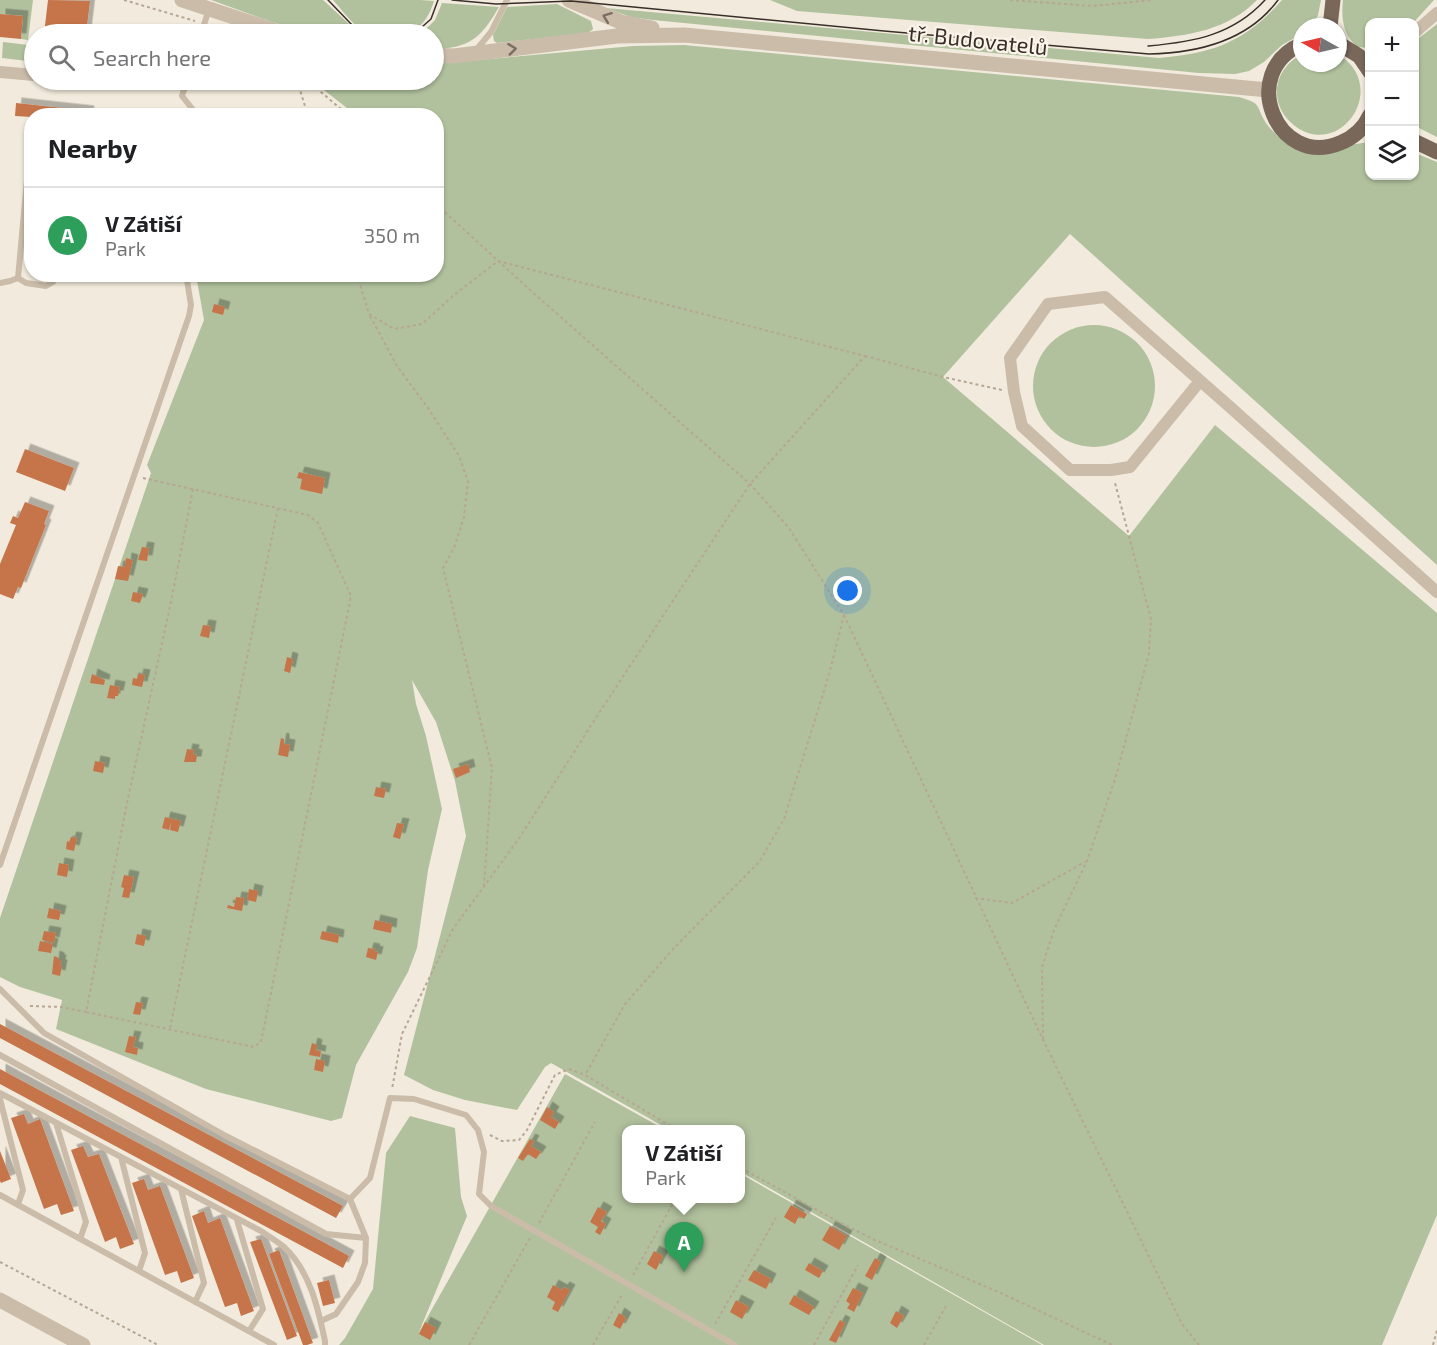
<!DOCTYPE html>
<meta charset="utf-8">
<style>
body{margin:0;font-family:"Exo 2",sans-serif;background:#f6f6f6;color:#202124}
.controls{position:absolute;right:18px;top:18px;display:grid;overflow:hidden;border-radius:12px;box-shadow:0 2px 4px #0004}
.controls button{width:54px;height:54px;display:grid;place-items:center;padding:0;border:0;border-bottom:2px solid #e0e0e0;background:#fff;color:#202124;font:30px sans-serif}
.compass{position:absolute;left:1293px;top:18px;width:54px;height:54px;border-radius:50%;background:#fff;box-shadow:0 2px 4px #0004;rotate:278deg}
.you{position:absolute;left:848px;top:591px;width:21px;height:21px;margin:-15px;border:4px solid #fff;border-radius:50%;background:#1a73e8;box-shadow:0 0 0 9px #1a73e833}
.badge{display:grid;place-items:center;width:39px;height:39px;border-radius:50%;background:#7c3aed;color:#fff;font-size:20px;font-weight:700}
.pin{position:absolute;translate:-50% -50px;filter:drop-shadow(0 2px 3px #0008)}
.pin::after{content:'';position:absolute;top:32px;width:21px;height:18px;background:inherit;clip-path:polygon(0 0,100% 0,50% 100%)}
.popup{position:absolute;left:622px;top:1125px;width:123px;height:78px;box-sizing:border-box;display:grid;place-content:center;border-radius:12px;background:#fff;filter:drop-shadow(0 2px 4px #0005);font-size:20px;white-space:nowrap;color:#757577}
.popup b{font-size:22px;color:#202124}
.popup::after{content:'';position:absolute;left:50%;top:100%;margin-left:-12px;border:12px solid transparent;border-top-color:#fff}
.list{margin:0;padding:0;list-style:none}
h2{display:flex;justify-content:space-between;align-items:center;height:78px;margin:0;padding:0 24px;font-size:26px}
h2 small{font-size:20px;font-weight:400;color:#757577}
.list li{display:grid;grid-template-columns:39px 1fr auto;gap:18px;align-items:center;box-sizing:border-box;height:96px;padding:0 24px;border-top:2px solid #e0e0e0}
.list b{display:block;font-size:22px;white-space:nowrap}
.list p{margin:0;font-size:20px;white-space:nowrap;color:#757577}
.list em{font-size:20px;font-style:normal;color:#757577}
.icon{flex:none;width:33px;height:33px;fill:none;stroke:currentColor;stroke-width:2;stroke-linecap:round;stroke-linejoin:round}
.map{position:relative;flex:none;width:1437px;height:1345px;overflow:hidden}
.search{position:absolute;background:#fff;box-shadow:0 2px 4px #0004;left:24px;top:24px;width:420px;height:66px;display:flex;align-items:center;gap:15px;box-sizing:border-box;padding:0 21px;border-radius:33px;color:#757577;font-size:22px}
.panel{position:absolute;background:#fff;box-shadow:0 2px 4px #0004;left:24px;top:108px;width:420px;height:174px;border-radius:24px}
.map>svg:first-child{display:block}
</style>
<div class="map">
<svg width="1437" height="1345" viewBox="0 0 1437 1345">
<defs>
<filter id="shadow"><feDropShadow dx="5.5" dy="-5.5" stdDeviation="0" flood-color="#0004"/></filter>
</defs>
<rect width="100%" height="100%" fill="#f2ebdd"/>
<!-- green -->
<path fill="#b1c19d" d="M0 0H33L28 40 21 39 23 16 0 14Z
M211 0H323L360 34H316L272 22Z
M333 0H420L434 1C425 29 413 34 385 34 379 34 372 36 367 33 353 26 343 11 333 0Z
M770 0H1257C1228 30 1188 36 1148 39L797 11Z
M1282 0H1321L1318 15 1312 27H1302V34L1282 45 1264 62 1249 71 1235 74 1199 73 653 20 631 17 606 8 1159 58C1214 53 1245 42 1282 0Z
M1343 0H1434L1414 22H1370L1369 48 1357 47C1343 34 1341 19 1343 0Z
M442 3 499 7C481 38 470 48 434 49V34H421L435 20Z
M557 4 591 21 593 29 588 33 497 43 494 41 493 35 507 7Z
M1437 24V137L1415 126 1414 42Z
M3 42 29 45 27 61 2 58Z
M684 45 1239 97C1263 104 1255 105 1266 123 1271 130 1278 136 1284 141L1349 145 1369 142 1370 176H1414L1415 153 1437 162V565L1070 234 943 377 1129 536 1215 425 1437 613V1215L1382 1345H1044L741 1172V1130L668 1129 551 1063 545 1067 517 1110 465 1100 433 1090 404 1075 466 836 455 781 436 722 412 680 416 704 426 736 442 809 428 870 417 948 408 972 356 1065 342 1118 331 1121 206 1089 56 1029 62 1000 20 987 0 977V918L149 479 151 473 147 465 204 320 196 275 436 274V116L356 115 311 80H434V64L633 46Z
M1302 54V63H1338V54C1391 87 1340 160 1295 126 1284 118 1278 107 1277 95 1276 76 1287 62 1302 54Z
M1033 386a61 61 0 1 1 122 0a61 61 0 1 1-122 0Z
M565 1074 664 1129 627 1130V1198H741V1174L1042 1345H339L345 1338 373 1289 386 1153 410 1116 455 1128 461 1197 467 1216 419 1332Z"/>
<!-- building -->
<path fill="#c57548" filter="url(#shadow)" d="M48 0 90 1 86 34H44Z
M0 14 23 16 21 39 0 37Z
M107 80H166L165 87 107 81Z
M16 103 89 111 88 116H32V117L15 116Z
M214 304 225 307 223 315 212 312Z
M25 449 74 468 65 491 16 472Z
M299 472 325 478 322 494 300 489 302 479 297 478Z
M25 502 49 511 44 524 46 525 21 588 18 587 13 599 0 594V564L16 525 10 523 13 516 18 518Z
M142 547 149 548 147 561 138 560Z
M126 558 133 560 128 581 115 579 118 566 125 567Z
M133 592 143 594 140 603 131 601Z
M203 625 211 626 209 638 200 636Z
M287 657 293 659 290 673 284 671Z
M92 674 105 680 104 685 90 683Z
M138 674 145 675 142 687 132 685 133 678 137 679Z
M110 685 120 687 118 696H115V699L107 698Z
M281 738 284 739V744L290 745 288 757 278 755Z
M187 749 194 750 193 754 197 755 196 762H184Z
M95 761 105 763 103 773 93 771Z
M468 764 470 772 456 778 453 769Z
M376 787 386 789 384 798 374 796Z
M165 817 181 821 178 832 170 830 171 822 169 830 162 828Z
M397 823 404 824 400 839 393 837Z
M71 837 77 838 74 851 66 849 67 841 69 842Z
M59 863 69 865 67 877 57 875Z
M124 875 134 877 129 898 122 897 124 888 121 887Z
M249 889 258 891 256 902 247 900Z
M236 897 244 898 242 911 227 908 228 905 234 907Z
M49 908 61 911 59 920 47 918Z
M375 920 392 924 391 933 373 929Z
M44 931 56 933 54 943 42 940Z
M322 931 339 935 338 943 320 939Z
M137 934 146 936 144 946 135 944Z
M40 941 53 944 51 953 38 951Z
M368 948 375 949 374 951 378 952 376 960 366 957Z
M54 956 59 958V960H61L60 965H62L60 976 52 974Z
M136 1002 143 1003 140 1015 133 1014Z
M0 1024 343 1206 336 1218 0 1038Z
M129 1036 136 1037 133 1047 138 1048 137 1055 125 1052Z
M312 1043 317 1045 316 1050 321 1051 320 1057 309 1055Z
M316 1059 325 1061 323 1072 314 1070Z
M0 1069 338 1250 349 1256 343 1268 91 1133 0 1084Z
M547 1107 554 1112 551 1117 559 1122 555 1129 540 1120Z
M24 1114 28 1124 40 1119 74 1211 61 1215 57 1204 44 1209 11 1118Z
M530 1139 534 1141 531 1146 541 1152 536 1159 528 1154 523 1161 518 1158Z
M83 1146 88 1157 99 1154 134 1244 120 1249 116 1237 105 1242 71 1150Z
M0 1151 11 1179 1 1183 0 1181Z
M144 1179 148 1190 160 1186 194 1278 181 1283 177 1271 165 1275 132 1183Z
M791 1205 807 1214 804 1219 799 1216 795 1224 784 1217Z
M598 1207 607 1212 601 1221 606 1224 600 1235 595 1232 598 1227 590 1222Z
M204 1211 208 1223 220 1218 254 1311 241 1316 237 1303 225 1307 192 1216Z
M830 1226 847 1236 839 1250 822 1240Z
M261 1239 297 1336 287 1340 250 1242Z
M279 1250 313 1343 307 1345H303L269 1254Z
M654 1251 663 1256 656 1270 647 1264Z
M875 1258 881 1262 872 1280 865 1276Z
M809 1263 823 1271 819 1278 805 1270Z
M754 1270 771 1279 766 1289 748 1280Z
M329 1280 335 1303 323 1306 317 1283Z
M553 1285 562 1290 564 1287 570 1290 558 1312 552 1309 555 1302 547 1297Z
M853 1288 863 1293 854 1312 847 1308 850 1304 846 1301Z
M794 1295 814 1307 809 1315 789 1304Z
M736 1300 749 1307 742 1319 730 1312Z
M896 1311 904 1316 897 1328 890 1323Z
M619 1313 626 1318 620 1329 613 1325Z
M840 1320 845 1323 836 1343 829 1340Z
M425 1322 436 1328 430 1340 419 1334Z"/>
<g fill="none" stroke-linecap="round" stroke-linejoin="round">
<!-- path -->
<path stroke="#b6a693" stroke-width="2" stroke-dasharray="3 3" stroke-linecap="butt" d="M124 0 195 21
M1010 0 1093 6 1152 0
M214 28 234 34
M297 80 308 116
M307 80 349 116
M436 204 529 289 750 484 789 528 844 615 828 678 784 819 760 861 675 947 625 1004 585 1075
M357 274 369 314 394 329 422 324 454 295 498 261 865 356 750 484 597 716 520 837 453 929 402 1034 392 1089
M370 316 397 366 428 408 459 456 468 481 464 517 454 548 443 568 492 768 484 887
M865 356 943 377 1002 390
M143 478 308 515 318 523 351 596 261 1042 254 1047 86 1012 127 803 171 602 193 489
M844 615 1044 1042 1182 1324 1199 1345
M975 898 1012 903 1085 862
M30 1006 61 1007 86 1012
M170 1028 278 508
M1043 1039 1042 967 1054 930 1087 861 1116 776 1149 653 1151 619 1115 483
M490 1135 502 1141 519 1140 527 1130 555 1075 569 1069 585 1075 677 1130
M741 1168 835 1220 875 1240 1001 1293 1112 1345
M539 1223 595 1122
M0 1262 158 1345
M633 1275 676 1198
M715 1324 776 1218
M469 1345 530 1238
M593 1345 623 1293
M814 1345 858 1265
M924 1345 946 1306
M1433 1345 1437 1330"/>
<!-- service -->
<path stroke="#cabca9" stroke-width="6" d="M201 34 209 9
M477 49 491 32 507 0
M187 80 182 96 198 116
M18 278 30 148 32 145
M18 278 26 283 46 286 53 282V274
M0 283 10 281 18 278
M0 865 189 316 191 305 186 274
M0 989 44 1033 226 1136 350 1199 370 1178 390 1098 414 1099 466 1115 478 1130 484 1152 479 1194 491 1206 735 1345
M0 1055 326 1234 366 1238
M0 1093 261 1231C268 1236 277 1241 284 1247 310 1271 318 1308 325 1341V1345
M0 1099 23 1190 18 1204
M56 1123 86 1222 80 1239
M121 1157 145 1253 139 1271
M181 1189 204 1283 195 1302
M0 1195 274 1345
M237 1220 263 1309 249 1331
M321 1321 336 1314 358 1282 365 1263 366 1238 350 1199"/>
<!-- minor -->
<path stroke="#cabca9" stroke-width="12" d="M1414 33 1437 13
M0 72 34 75
M1200 381 1130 467 1111 470H1070L1022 426 1014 392 1010 358 1048 304 1105 297 1230 407 1437 592"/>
<!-- tertiary -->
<path stroke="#cabca9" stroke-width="15" d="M182 0 285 34
M569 0 621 22 652 28
M434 55 454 56 617 36 684 35 1268 90
M0 1300 83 1345"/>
<!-- primary -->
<path stroke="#79685a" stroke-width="15" d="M1330 27 1333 0
M1338 43 1359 56 1370 72
M1302 44C1237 72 1277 169 1340 143 1353 138 1364 128 1370 115
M1414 141 1437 152"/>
<!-- tram -->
<path stroke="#382f29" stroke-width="1.5" d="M328 0 353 26 364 34
M452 0 496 4 571 1 884 31 1149 54C1197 53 1248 41 1278 0
M414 34 431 19 438 0
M1148 46C1194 42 1233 35 1265 0"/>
</g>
<!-- one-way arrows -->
<defs><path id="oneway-chevron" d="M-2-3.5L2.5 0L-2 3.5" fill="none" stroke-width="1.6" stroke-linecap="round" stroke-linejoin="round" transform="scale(1.5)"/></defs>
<g stroke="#7a6e63">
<use href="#oneway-chevron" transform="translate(607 17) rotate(-159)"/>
<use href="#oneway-chevron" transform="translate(512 49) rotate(-7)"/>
</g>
<g text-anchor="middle" stroke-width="4.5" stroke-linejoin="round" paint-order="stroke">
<!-- street labels -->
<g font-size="22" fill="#382f29" stroke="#faf4ea">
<text transform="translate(978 40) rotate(6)" y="8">tř. Budovatelů</text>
</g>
</g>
</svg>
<div class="controls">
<button>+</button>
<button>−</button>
<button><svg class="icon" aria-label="layers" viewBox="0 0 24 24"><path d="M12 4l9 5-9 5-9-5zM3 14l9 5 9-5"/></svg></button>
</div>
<svg class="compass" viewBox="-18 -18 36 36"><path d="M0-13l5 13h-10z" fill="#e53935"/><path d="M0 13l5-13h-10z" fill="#757577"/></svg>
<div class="you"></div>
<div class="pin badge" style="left:684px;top:1272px;background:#2e9e5b">A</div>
<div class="popup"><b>V Zátiší</b>Park</div>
<div class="search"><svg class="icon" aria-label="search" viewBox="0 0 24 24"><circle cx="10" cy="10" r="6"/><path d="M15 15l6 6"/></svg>Search here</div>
<section class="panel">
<h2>Nearby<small></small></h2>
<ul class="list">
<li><span class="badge" style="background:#2e9e5b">A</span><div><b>V Zátiší</b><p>Park</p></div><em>350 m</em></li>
</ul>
</section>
</div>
